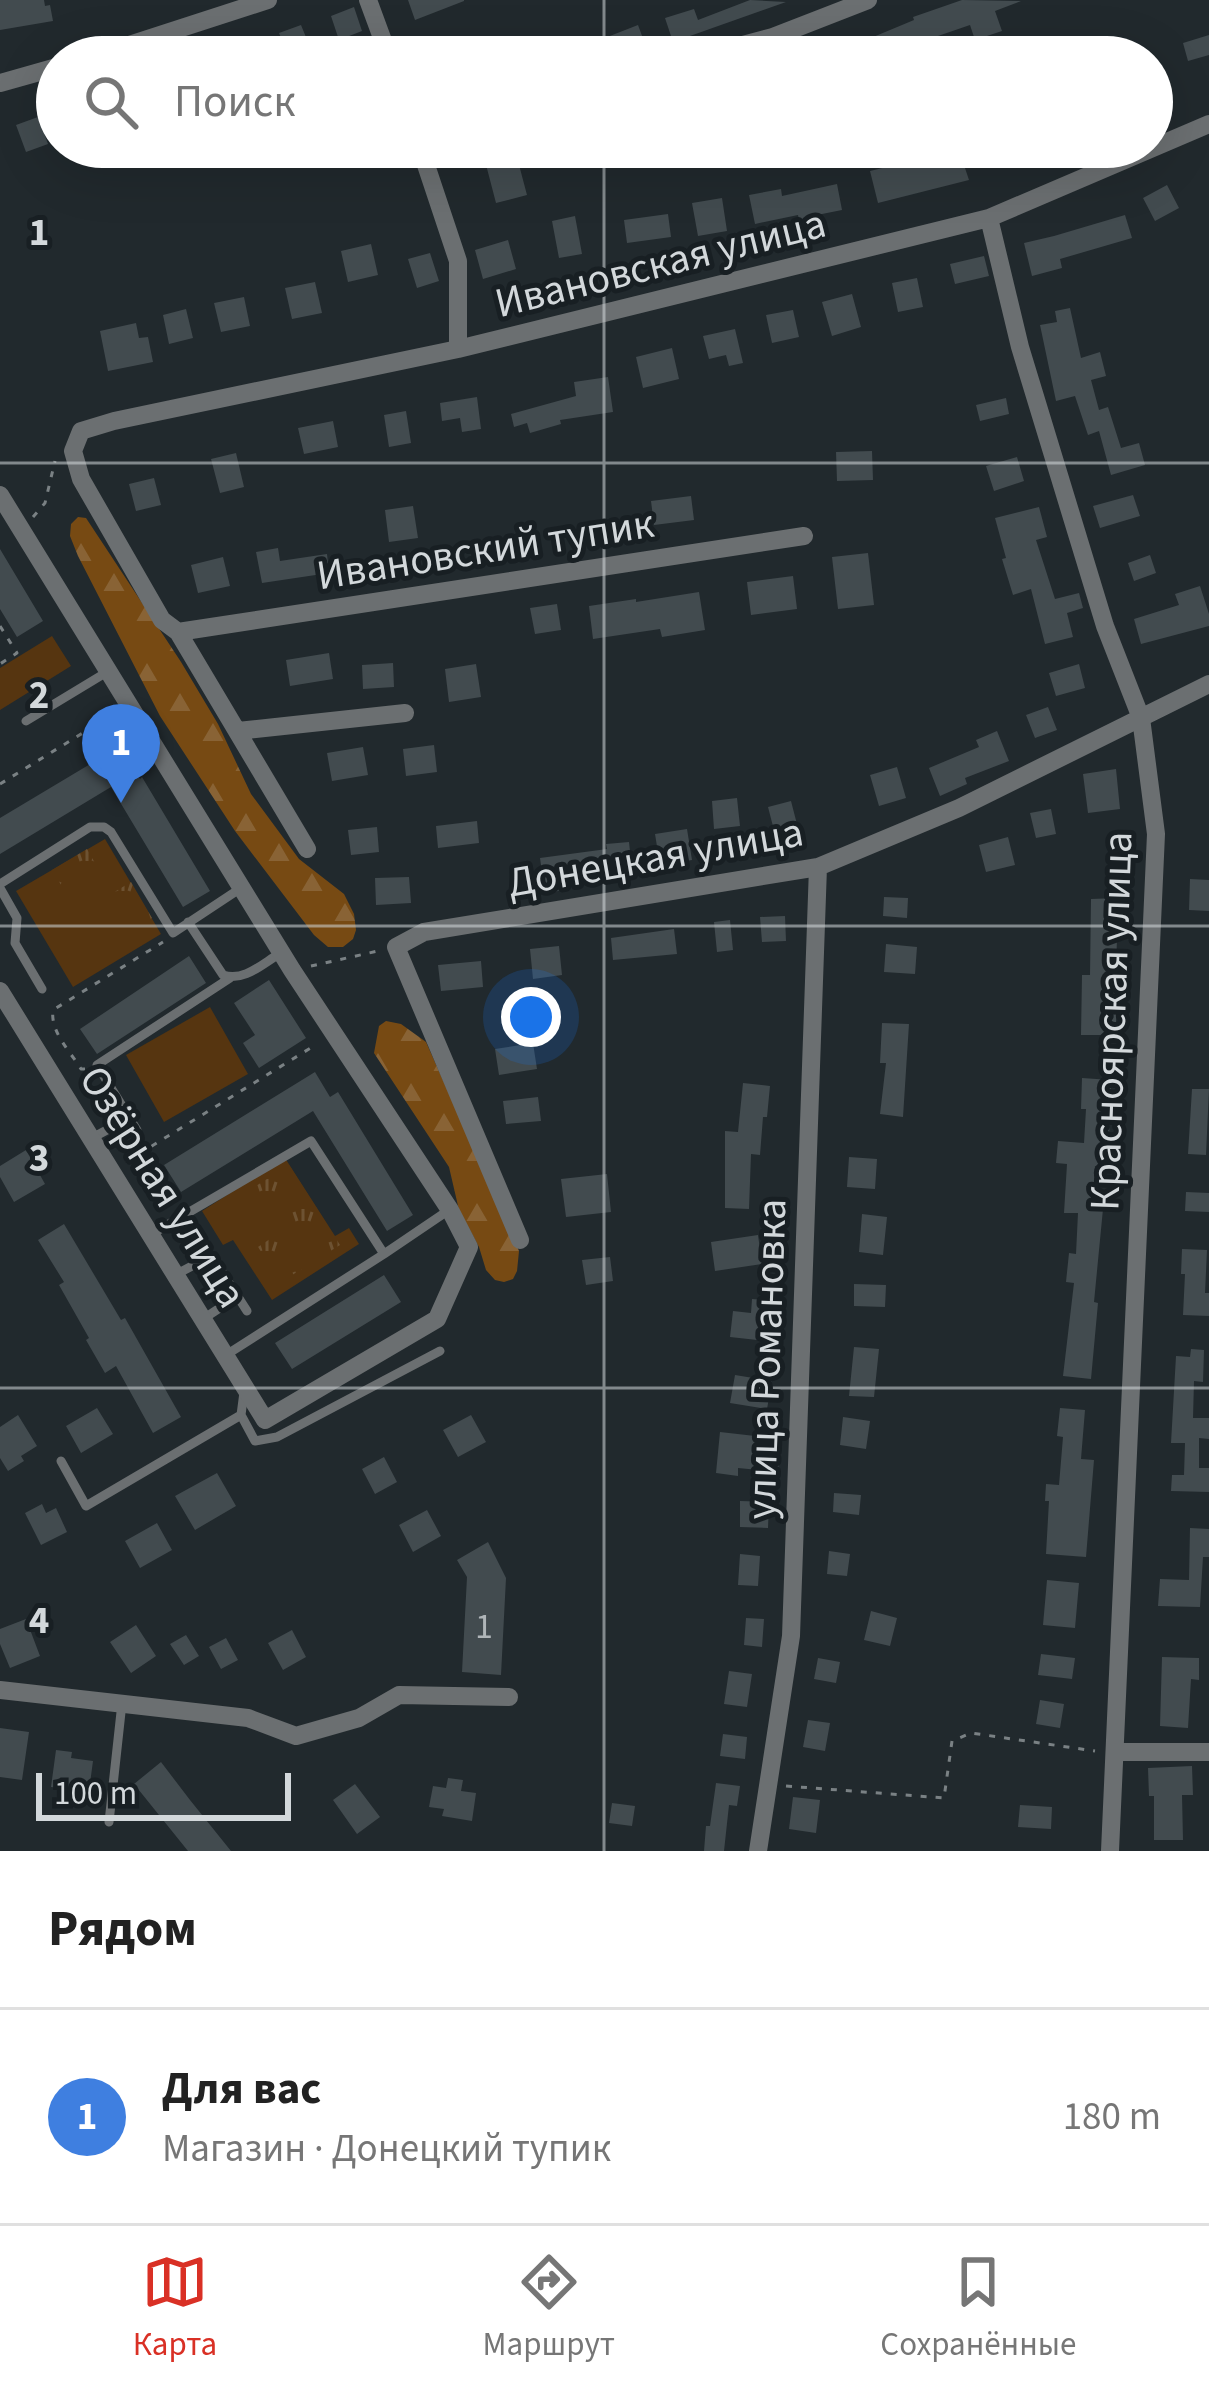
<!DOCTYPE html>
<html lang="ru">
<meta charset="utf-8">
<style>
body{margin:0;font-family:"Source Sans 3",sans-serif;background:#f6f6f6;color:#222}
.scale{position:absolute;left:36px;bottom:30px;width:255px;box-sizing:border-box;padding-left:12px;border:6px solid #d3d8db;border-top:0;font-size:33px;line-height:42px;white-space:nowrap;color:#d3d8db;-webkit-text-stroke:9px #181f23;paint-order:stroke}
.you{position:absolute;left:531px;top:1017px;width:42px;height:42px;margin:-30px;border:9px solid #fff;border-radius:50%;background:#1a73e8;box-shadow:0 0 0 18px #1a73e833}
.badge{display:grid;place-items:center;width:78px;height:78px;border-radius:50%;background:#d93025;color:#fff;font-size:39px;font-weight:700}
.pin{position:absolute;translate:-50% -99px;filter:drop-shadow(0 3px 6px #0008)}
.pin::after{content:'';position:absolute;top:63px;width:42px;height:36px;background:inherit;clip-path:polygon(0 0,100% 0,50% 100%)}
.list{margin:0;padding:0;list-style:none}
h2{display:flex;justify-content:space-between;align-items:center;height:156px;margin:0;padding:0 48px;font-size:51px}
h2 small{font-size:39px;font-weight:400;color:#767676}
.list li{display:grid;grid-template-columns:78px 1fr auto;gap:36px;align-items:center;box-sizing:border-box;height:216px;padding:0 48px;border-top:3px solid #e0e0e0}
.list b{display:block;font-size:45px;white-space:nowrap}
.list p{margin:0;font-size:39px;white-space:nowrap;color:#767676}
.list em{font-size:39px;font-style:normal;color:#767676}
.icon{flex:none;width:66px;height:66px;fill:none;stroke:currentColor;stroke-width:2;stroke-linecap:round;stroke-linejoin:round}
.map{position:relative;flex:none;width:1209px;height:1851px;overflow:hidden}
.search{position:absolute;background:#fff;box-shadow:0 12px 48px #0002;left:36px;right:36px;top:36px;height:132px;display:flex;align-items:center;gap:30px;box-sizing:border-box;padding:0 42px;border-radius:66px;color:#767676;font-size:45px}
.sheet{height:372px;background:#fff}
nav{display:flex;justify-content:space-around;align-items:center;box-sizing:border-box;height:168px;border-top:3px solid #e0e0e0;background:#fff;font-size:33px;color:#767676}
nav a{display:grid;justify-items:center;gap:6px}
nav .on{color:#d93025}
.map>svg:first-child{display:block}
</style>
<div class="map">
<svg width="1209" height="1851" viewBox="0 0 1209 1851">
<defs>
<pattern id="forest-firs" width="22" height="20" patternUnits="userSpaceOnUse" patternTransform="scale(3)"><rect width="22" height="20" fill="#774a13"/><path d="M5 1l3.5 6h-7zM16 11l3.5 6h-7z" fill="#896335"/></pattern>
<pattern id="park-tufts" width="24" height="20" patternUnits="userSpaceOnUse" patternTransform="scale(3)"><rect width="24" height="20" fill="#563510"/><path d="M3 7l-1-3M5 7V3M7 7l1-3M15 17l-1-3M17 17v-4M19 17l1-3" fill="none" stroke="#6d5232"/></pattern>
</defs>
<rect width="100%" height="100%" fill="#21292d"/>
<!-- green -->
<path fill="#563510" d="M52 636 71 666 0 710V668Z
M105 839 161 934 73 987 16 891Z
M210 1007 248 1074 164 1122 126 1055Z
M285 1158 335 1236 349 1228 359 1244 272 1300 233 1240 223 1245 202 1211Z"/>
<!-- forest -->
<path fill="url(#forest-firs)" d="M78 517 86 518 181 662 218 724 251 794 299 859 344 894 354 914 356 930 353 939 343 947H328L314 935 235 831 160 716 78 556 70 536 71 524Z
M386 1021 401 1024 426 1042 519 1251 517 1271 513 1279 504 1282 495 1280 486 1270 479 1247 459 1210 449 1167 374 1053 379 1026Z"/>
<!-- park -->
<path fill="url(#park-tufts)" d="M87 849 100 872 66 893 52 870Z
M131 882 152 918 132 930 111 894Z
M289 1165 340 1245 281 1282 258 1247 285 1229 273 1212 258 1221 242 1195Z"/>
<!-- building -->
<path fill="#424b4f" d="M0 0H44L45 6 50 5 53 21 0 30Z
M408 0H464V1L415 20Z
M750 0 786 2 673 42 665 18 694 9 698 20Z
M962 0 1021 1 995 11 1002 31 975 40 970 25 906 47 908 53 899 57H859L854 45 914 20 913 17Z
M354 7 362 31 339 40 331 16Z
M301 25 310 47 288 55 279 33Z
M638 25 648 52 635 57H547V54L596 39 597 41Z
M1209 35V55L1188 61 1183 43Z
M38 117 48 144 26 152 16 125Z
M449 147H526L529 158 518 161 527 195 496 203 484 157 453 164Z
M949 147H958L969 180 878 203 870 171 923 158V156Z
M992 147H1018L1022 162 998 168Z
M837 184 842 210 817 215 818 221 800 225 798 215 755 224 749 195 781 189 782 196Z
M1167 185 1179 208 1155 221 1143 198Z
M722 198 727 231 698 236 692 203Z
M668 214 671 237 627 243 624 220Z
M1125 215 1132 238 1060 259 1062 268 1032 276 1024 243 1054 236Z
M575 216 582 254 559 258 552 221Z
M508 240 516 269 483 279 475 250Z
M371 244 378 275 348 282 341 251Z
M430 253 439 281 417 288 408 259Z
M984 256 989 276 955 284 950 264Z
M917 278 923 307 898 312 892 283Z
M315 282 322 313 292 319 285 288Z
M852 294 861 327 832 336 822 302Z
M244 297 250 326 221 332 214 303Z
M1070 308 1081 358 1100 352 1106 376 1091 380 1099 410 1108 407 1121 448 1139 443 1145 465 1111 475 1099 431 1088 435 1075 396 1056 401 1040 325 1057 322 1055 311Z
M186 309 193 338 169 344 163 315Z
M793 310 799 337 772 343 766 315Z
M136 323 139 338 148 337 153 362 108 371 100 331Z
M735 329 743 363 729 366 726 355 709 359 703 336Z
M672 348 679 379 643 388 636 357Z
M608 377 613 412 560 420 561 424 530 433 527 423 514 427 511 414 576 396 574 382Z
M477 397 481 429 462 432 460 418 442 421 440 403Z
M1006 398 1009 414 980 421 976 405Z
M406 411 411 443 389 447 384 415Z
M333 421 338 447 304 454 298 428Z
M872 451 873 480 837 481 836 452Z
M236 453 244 487 220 493 211 459Z
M1017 457 1024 481 994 491 986 466Z
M154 478 161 505 136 511 129 484Z
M1133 495 1140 516 1100 528 1093 506Z
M691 496 694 520 654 525 651 501Z
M413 506 418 538 389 542 385 510Z
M1039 507 1047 537 1036 540 1055 599 1079 593 1083 608 1067 613 1073 637 1045 644 1031 589 1013 595 1002 559 1006 558 995 518Z
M278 548 280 561 327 554 329 573 262 583 256 552Z
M0 549 43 621 17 637 0 609Z
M868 553 874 605 838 609 832 557Z
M1150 555 1156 573 1134 581 1128 563Z
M223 557 230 586 198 593 191 565Z
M793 576 797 609 751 615 747 582Z
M1200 586 1209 614V626L1141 644 1134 619 1179 605 1175 594Z
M699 592 705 630 662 637 660 629 593 639 589 606 636 599V602Z
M557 604 561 630 535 634 530 608Z
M329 653 333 679 290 686 286 660Z
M393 663 394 687 363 689 362 665Z
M476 664 481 697 449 702 445 669Z
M1079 664 1085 688 1056 696 1049 673Z
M1048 707 1057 730 1035 738 1026 715Z
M997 731 1009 761 965 778 967 784 940 796 929 768 979 747 976 740Z
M434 745 437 772 406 776 403 749Z
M363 747 368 775 332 781 327 753Z
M117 748 132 774 136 772 140 779 142 777 210 891 183 907 111 787 0 854V818Z
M897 767 906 798 879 806 870 775Z
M1116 769 1120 809 1088 813 1083 774Z
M737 798 740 826 714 829 712 801Z
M791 801 799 832 776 838 768 807Z
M1051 809 1056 834 1036 838 1030 813Z
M477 821 479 843 438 848 436 826Z
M377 827 379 852 351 855 348 830Z
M687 829 692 860 660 865 655 834Z
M1008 837 1015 865 986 872 979 845Z
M629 842 632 870 587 875 588 880 564 883 565 890 545 893 540 858 607 849 606 844Z
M409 877 411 903 376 905 375 878Z
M1190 879 1209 880V911L1189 910Z
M884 897 908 898 907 918 883 916Z
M1118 898 1116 975H1124V1002H1116V1035H1081L1082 975H1090L1091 899Z
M785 916 786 941 762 942 760 917Z
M730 920 733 950 717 952 714 922Z
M674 929 677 954 613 960 611 938Z
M886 944 917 947 915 974 884 972Z
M559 946 562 975 533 979 530 949Z
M189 956 206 983 97 1054 80 1029Z
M481 961 483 987 441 991 438 965Z
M269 980 306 1038 259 1068 243 1043 255 1035 234 1003Z
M882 1023 909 1024 903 1117 880 1114 886 1063H880Z
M533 1043 537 1069 499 1075 495 1049Z
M315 1072 330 1097 338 1092 413 1215 387 1231 313 1111 181 1192 164 1165Z
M1082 1078 1111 1080 1108 1167 1095 1166 1092 1208 1103 1209 1094 1302 1098 1303 1091 1379 1063 1376 1074 1283 1066 1282 1069 1253 1076 1254 1078 1213H1064L1067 1164 1056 1163 1058 1141 1084 1143 1086 1109H1081Z
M743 1083 770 1086 767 1117H763L760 1155 751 1154 749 1209 725 1208V1131L738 1132Z
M1192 1089H1209L1206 1155 1188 1154Z
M538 1097 541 1121 506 1124 503 1101Z
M26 1150 45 1184 14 1202 0 1177V1166Z
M849 1157 877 1159 875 1189 847 1187Z
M607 1174 611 1212 566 1217 561 1179Z
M1186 1192 1209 1193V1212L1185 1211Z
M862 1214 887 1217 883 1255 859 1252Z
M64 1224 121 1320 125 1318 181 1417 153 1433 116 1366 105 1373 86 1340 89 1338 59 1285 64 1282 38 1240Z
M758 1235 762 1264 715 1271 711 1242Z
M1182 1249 1207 1250 1205 1293H1209V1316L1183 1315 1185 1274H1181Z
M610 1257 613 1281 586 1285 582 1260Z
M384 1275 401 1302 292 1369 275 1343Z
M854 1284 886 1285 885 1307 854 1306Z
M752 1299 778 1301 774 1342 730 1337 733 1311 751 1313Z
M854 1347 879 1349 874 1397 849 1396Z
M1191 1349 1204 1350 1203 1382 1194 1381 1193 1418H1209V1439L1199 1438V1468H1209V1492L1171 1491 1172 1475H1184L1185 1443H1171L1176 1356 1190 1357Z
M735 1375 772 1381 767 1409 730 1403Z
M97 1408 113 1434 81 1453 66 1426Z
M1060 1408 1085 1410 1081 1459 1094 1460 1086 1557 1046 1554 1049 1501H1045L1046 1484 1059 1485 1063 1437 1057 1436Z
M18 1415 37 1446 21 1456 24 1461 8 1471 0 1458V1427Z
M471 1415 486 1442 458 1457 443 1430Z
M843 1417 870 1421 866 1449 840 1445Z
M720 1432 782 1439 778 1472 738 1468V1476L716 1473Z
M384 1457 397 1482 375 1494 362 1469Z
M217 1473 236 1506 195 1530 175 1496Z
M834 1493 861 1495 859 1515 833 1512Z
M740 1501 769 1502 768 1528 740 1527Z
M42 1504 46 1513 56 1508 67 1532 41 1545 25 1513Z
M427 1510 441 1536 413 1552 399 1525Z
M157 1523 172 1550 140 1568 125 1541Z
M1190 1528 1209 1529V1557H1203L1200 1607 1158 1606 1160 1579 1189 1580Z
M488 1542 506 1578 501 1675 462 1672 467 1577 457 1560Z
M829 1551 850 1554 847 1576 827 1574Z
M740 1554 760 1556 758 1586 738 1585Z
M1047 1580 1079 1583 1075 1628 1043 1625Z
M871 1611 897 1618 890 1646 864 1640Z
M746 1618 764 1619 762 1647 744 1645Z
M26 1619 40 1656 10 1668 0 1644V1629Z
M136 1625 156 1656 131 1673 110 1642Z
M292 1630 306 1657 283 1670 268 1643Z
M186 1635 199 1656 184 1665 170 1644Z
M226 1638 238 1660 221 1669 209 1647Z
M1041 1654 1075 1658 1072 1679 1038 1675Z
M1162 1657 1199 1658V1680L1191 1679 1188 1728 1160 1726Z
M818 1658 840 1662 836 1683 814 1679Z
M729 1671 752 1674 747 1707 724 1704Z
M1040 1700 1064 1704 1060 1728 1036 1724Z
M808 1720 830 1723 825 1751 803 1747Z
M0 1728 29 1732 22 1780 0 1777Z
M723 1734 747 1737 745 1759 720 1756Z
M56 1750 72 1752 71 1758 93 1761 89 1791 51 1787Z
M161 1762 190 1800 231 1851H188L134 1784Z
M1192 1766 1193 1795H1182L1183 1840H1154V1796H1149L1148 1768Z
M448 1778 463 1780 461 1791 476 1793 472 1821 442 1816 444 1809 429 1807 433 1786 446 1788Z
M716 1783 740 1786 737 1806 729 1805 724 1851H704L706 1826H710Z
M355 1784 380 1817 357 1834 333 1800Z
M793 1797 820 1800 816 1833 789 1829Z
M612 1803 635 1806 632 1826 609 1823Z
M1020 1805 1052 1807 1051 1829 1018 1827Z"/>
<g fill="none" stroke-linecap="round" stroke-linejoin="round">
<!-- path -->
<path stroke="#7a8184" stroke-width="3" stroke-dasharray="6 9" stroke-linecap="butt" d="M33 517 45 503 55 461
M0 626 17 653 0 664
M0 784 112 715
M311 966 378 951
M85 1069H81C70 1051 50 1032 53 1010L163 942
M139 1144 140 1154 169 1211
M126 1162 317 1044
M786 1786 944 1798 952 1741 971 1733 1095 1751"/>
<!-- lane -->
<path stroke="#6b6f71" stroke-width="9" d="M26 721 107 672
M0 884 90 827H104L111 832 173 933 241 888
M0 888 17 918 15 943 42 989
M188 922 223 975C244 982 262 964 279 954
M137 1130 97 1065 230 978
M92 1138 129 1118
M150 1235 311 1141 384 1254 226 1355
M384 1254 449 1210
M175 1275 209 1257 213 1258 247 1311
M203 1319 238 1296
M244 1392 241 1415 255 1441 277 1437 440 1351
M61 1461 86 1506 241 1415
M109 1822 122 1703"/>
<!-- street -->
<path stroke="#6b6f71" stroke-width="18" d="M368 0 389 57
M92 57 268 0
M698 57 773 37 868 0
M0 83 57 67
M420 147 458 261V349
M989 218 1020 347 1105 626 1141 718 1156 834 1110 1851
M0 495 292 970 450 1210 469 1247 437 1319 265 1420 0 991
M178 632 804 536
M238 731 405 713
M307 849 178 632 162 620 81 479 73 451 81 431 114 421 458 349 989 218 1209 124
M520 1240 396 947 424 932 818 867 959 808 1209 684
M0 1690 248 1718 296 1736 359 1718 399 1695 509 1697
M1116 1752H1209
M758 1851 791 1636 818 867"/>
</g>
<!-- grid -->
<path fill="none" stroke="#d3d8db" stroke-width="3" stroke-opacity="0.55" d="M604 0V57M604 147V1851M0 463H1209M0 926H1209M0 1388H1209"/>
<g text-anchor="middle" stroke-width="10" stroke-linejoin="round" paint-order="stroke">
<!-- number labels -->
<g font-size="36" fill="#afb5b8">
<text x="484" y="1638">1</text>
</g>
<!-- street labels -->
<g font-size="42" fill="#d3d8db" stroke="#181f23">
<text transform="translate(660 262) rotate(-14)" y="15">Ивановская улица</text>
<text transform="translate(485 548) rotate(-9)" y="15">Ивановский тупик</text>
<text transform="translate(655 856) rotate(-10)" y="15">Донецкая улица</text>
<text transform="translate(1110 1021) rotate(-88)" y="15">Красноярская улица</text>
<text transform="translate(164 1186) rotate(58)" y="15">Озёрная улица</text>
<text transform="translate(765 1359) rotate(-88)" y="15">улица Романовка</text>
</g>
</g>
<g font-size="39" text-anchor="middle" font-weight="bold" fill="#d3d8db" stroke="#181f23" stroke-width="10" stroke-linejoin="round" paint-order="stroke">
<text x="39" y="245">1</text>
<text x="39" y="708">2</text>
<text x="39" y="1171">3</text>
<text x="39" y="1633">4</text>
</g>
</svg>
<div class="scale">100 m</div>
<div class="you"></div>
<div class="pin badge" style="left:121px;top:803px;background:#3f7fe0">1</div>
<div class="search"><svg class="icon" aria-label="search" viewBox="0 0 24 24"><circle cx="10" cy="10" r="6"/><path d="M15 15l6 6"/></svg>Поиск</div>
</div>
<section class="sheet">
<h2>Рядом<small></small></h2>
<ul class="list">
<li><span class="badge" style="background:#3f7fe0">1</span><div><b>Для вас</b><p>Магазин · Донецкий тупик</p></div><em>180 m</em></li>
</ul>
</section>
<nav>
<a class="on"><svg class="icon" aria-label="map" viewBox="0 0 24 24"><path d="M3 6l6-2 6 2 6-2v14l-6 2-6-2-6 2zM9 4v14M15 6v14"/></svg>Карта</a>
<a><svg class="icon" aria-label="directions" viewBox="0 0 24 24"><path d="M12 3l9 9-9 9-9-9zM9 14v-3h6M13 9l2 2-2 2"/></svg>Маршрут</a>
<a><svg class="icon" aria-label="saved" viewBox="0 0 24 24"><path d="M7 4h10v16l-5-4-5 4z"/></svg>Сохранённые</a>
</nav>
